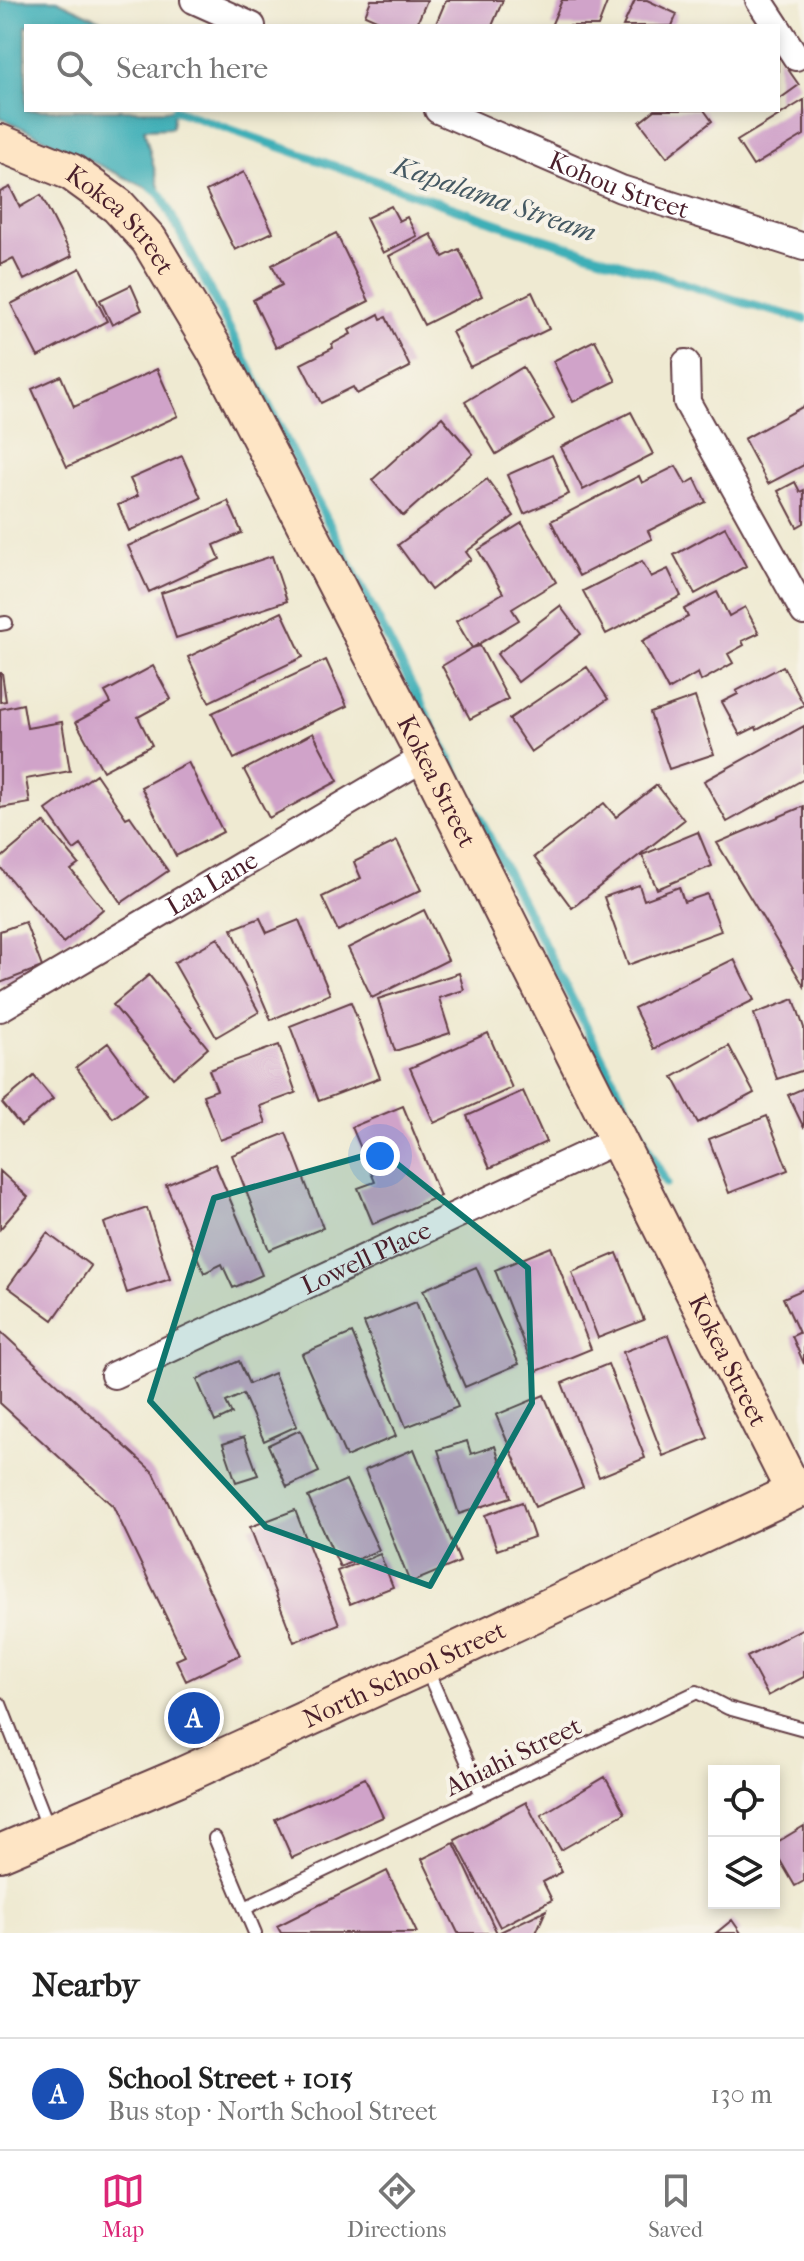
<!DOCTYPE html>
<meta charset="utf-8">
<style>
body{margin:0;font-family:"IM FELL French Canon",serif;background:#f2f2f2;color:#222}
.controls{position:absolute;right:24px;bottom:24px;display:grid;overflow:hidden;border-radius:0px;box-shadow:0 4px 12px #0003}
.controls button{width:72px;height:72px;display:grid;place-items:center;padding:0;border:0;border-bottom:2px solid #e0e0e0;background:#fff;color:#222;font:40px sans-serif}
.you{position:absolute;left:380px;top:1156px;width:28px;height:28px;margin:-20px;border:6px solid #fff;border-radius:50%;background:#1a73e8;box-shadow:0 0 0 12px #1a73e833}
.badge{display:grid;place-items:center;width:52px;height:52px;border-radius:50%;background:#db2777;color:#fff;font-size:26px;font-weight:700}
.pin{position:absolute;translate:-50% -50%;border:4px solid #fff;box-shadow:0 2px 8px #0006}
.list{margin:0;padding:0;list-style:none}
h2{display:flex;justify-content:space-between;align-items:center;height:104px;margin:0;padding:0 32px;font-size:34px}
h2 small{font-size:26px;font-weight:400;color:#767676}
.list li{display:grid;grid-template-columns:52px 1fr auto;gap:24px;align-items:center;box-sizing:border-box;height:112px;padding:0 32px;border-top:2px solid #e0e0e0}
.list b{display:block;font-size:30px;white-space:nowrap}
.list p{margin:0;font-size:26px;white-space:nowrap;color:#767676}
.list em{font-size:26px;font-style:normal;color:#767676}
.icon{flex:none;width:44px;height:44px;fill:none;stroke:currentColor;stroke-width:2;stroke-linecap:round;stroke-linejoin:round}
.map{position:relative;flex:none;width:804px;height:1933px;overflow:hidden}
.search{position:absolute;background:#fff;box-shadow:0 4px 12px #0003;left:24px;right:24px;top:24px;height:88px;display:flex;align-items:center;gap:20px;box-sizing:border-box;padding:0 28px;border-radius:0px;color:#767676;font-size:30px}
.sheet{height:216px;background:#fff}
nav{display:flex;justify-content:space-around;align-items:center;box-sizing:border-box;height:112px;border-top:2px solid #e0e0e0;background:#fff;font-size:22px;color:#767676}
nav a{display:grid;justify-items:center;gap:4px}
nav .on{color:#db2777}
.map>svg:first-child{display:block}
</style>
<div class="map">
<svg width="804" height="1933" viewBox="0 0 804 1933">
<rect width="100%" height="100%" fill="#f7f3e8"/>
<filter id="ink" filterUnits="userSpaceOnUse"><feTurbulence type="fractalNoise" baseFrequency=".0125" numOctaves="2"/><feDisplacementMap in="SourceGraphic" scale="16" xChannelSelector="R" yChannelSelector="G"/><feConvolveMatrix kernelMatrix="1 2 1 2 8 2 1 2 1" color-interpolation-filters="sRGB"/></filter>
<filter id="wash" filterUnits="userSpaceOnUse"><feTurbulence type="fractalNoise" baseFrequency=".006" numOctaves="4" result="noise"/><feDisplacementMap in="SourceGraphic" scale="32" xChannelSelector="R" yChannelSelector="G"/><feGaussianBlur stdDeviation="1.8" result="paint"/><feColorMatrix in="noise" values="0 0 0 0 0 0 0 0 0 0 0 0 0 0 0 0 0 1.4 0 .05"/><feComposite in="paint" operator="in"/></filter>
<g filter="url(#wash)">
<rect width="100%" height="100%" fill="#efead2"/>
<!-- water -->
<path fill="#3eafb7" stroke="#446771" stroke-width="2" d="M0 0H57L113 26H26V110H174L172 128 144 129 161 195 0 117Z"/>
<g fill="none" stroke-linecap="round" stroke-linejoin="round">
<!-- stream -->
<path stroke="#3eafb7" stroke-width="9" d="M175 110 513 229 754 306 804 319
M152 188 161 195 666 1183"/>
</g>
<g id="blocks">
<!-- building -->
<path fill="#d0a3c9" d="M371 0H427L416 26H390L365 15Z
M446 0H503L492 26H435Z
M562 0H608L598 26H551Z
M635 0H647L677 14 672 26H623Z
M778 55 799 85 778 100Z
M804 100V135L753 166 737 141Z
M655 110H704L712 121 667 157 640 122Z
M244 172 273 232 235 250 206 191Z
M10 187 20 207 41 195 72 256 24 280 13 258 0 265V192Z
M391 206 399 221 407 217 417 236 383 253 366 218Z
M336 233 369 301 276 348 253 300 282 285 272 265Z
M431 234 443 257 459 249 482 296 424 325 389 256Z
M80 268 107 321 38 357 11 304Z
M131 285 142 310 112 325 100 300Z
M532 292 549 329 470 367 452 332Z
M379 314 381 319 386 317 410 367 357 394 353 387 321 403 301 364 333 348 332 344 351 334 349 330Z
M595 340 616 381 573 402 553 361Z
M523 367 554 419 496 454 465 402Z
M157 369 178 416 67 467 32 389 61 376 74 407Z
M804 406V465L768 484 744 439Z
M631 412 653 454 583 490 561 447Z
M442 417 473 454 403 516 372 480Z
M552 455 569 494 524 514 507 475Z
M182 456 201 498 129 531 118 505 138 496 130 479Z
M676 466 686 484 695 479 706 502 648 531 652 539 579 576 551 521 639 476 642 483Z
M487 479 514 516 466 552 471 559 431 590 398 545Z
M795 482 800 492 804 490V523L797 527 778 491Z
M228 501 242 533 214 545 220 559 149 592 128 546Z
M522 523 556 582 512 609 519 620 472 648 480 646 508 699 470 719 442 666 472 648 456 621 503 593 478 550Z
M725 527 746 566 695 594 674 555Z
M272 556 287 601 176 638 161 593Z
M642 561 651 577 668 569 681 596 606 634 583 591Z
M717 592 729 616 745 607 759 633 742 641 744 645 728 654 733 663 701 681 698 673 668 690 642 641 688 617 684 609Z
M560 606 581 634 518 682 497 654Z
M282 612 303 657 209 702 188 657Z
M326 660 347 706 234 759 212 713Z
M153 666 171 699 138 717 152 745 103 771 76 722 111 703 105 692Z
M783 666 804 705 757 730 756 727 740 735 722 702 738 694 736 691Z
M587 667 608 699 531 752 509 719Z
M0 673H2L6 701 0 702Z
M695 697 714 754 669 769 650 713Z
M23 704 27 728 62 722 70 771 26 779 30 803 0 808V709Z
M804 726V779L727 822 704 781Z
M313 733 338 781 269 818 244 770Z
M188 762 223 832 176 856 141 787Z
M96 774 126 818 130 816 168 871 121 903 81 845 74 850 46 810Z
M657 785 684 820 572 908 534 857 604 803 616 817Z
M804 806V986L717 843Z
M44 822 79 864 71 870 103 909 63 943 0 867V859Z
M698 832 712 866 657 889 642 855Z
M397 841 421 890 338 931 322 897 361 878 354 862Z
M639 885 644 900 679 887 684 902 707 894 721 931 628 965 604 897Z
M424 910 448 960 372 998 348 948Z
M260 918 267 933 299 920 330 994 271 1020 232 929Z
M25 922 42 967 0 983V931Z
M218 938 259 1012 216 1037 174 963Z
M734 959 754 1000 654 1049 634 1008Z
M459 973 464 990 439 998 450 1033 395 1051 378 999Z
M149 975 208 1048 173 1078 113 1005Z
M794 999 804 1028V1070L777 1079 754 1014Z
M351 1002 380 1078 319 1101 290 1026Z
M488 1033 512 1088 434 1123 410 1068Z
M108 1043 146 1094 113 1118 76 1067Z
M279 1045 296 1093 260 1106 266 1123 220 1140 203 1095 217 1090 209 1070Z
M729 1046 754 1093 698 1123 673 1077Z
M34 1076 53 1099 21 1126 2 1103Z
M804 1088V1128L788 1095Z
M523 1091 546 1142 490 1168 467 1116Z
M403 1106 440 1196 373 1224 358 1188 375 1182 352 1127Z
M767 1116 788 1170 729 1193 709 1139Z
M286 1133 323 1228 269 1250 232 1155Z
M215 1164 262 1275 233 1288 222 1264 204 1273 166 1185Z
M0 1171 28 1197 0 1229Z
M147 1208 170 1279 127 1293 104 1223Z
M47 1233 91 1266 53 1320 8 1287Z
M551 1247 591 1349 535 1372 495 1270Z
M617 1253 644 1320 598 1338 572 1272Z
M476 1267 519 1364 465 1387 423 1290Z
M804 1289V1364L792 1336 799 1333 783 1298Z
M416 1302 458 1407 406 1427 364 1323Z
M0 1331 154 1473 240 1655 186 1681 176 1660 185 1656 113 1506 0 1403Z
M352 1333 396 1436 346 1457 302 1354Z
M668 1335 708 1438 663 1456 623 1352Z
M239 1361 249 1384 274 1373 297 1426 264 1441 243 1394 226 1402 232 1414 215 1422 197 1380Z
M608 1364 645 1458 599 1477 562 1383Z
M544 1395 583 1487 535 1507 496 1415Z
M300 1430 319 1472 287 1487 268 1445Z
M244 1437 258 1475 236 1482 223 1444Z
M467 1441 471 1454 495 1446 511 1497 459 1514 438 1450Z
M414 1449 460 1562 410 1583 365 1470Z
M346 1480 379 1550 340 1567 308 1497Z
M522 1502 534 1537 497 1550 485 1515Z
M295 1510 339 1624 294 1642 250 1527Z
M380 1554 393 1587 350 1604 337 1571Z
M804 1628V1677L768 1696 747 1657Z
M605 1777 625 1813 561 1850 541 1815Z
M365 1778 383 1817 292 1858 275 1819Z
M526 1802 562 1872 543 1882 552 1900 500 1927 455 1840Z
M804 1826V1881L795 1886 774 1850V1844Z
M454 1843 497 1933H458L422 1859Z
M387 1871 417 1933H281L277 1926Z
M546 1910 536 1933H498Z
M732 1920 741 1933H716Z"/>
</g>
</g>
<g filter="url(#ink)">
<use href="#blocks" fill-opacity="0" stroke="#633d44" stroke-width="2"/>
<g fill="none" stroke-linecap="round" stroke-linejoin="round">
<defs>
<path id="lane" d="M0 624 6 623
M426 1668 482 1795
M0 1704 49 1829
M215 1838 255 1933
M245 1908 697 1692 728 1708 804 1729"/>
<g id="street">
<path d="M194 0 252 26"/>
<path d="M759 0 776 26"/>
<path d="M778 29 796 57"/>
<path id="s1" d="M438 110 621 189 804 247"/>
<path d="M686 363 687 402 804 612"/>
<path id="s2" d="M0 1008 425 757"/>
<path id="s3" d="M114 1375 617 1140"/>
</g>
<g id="secondary">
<path id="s4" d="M0 143 71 172 118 206 149 240 216 352 425 757 794 1491"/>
<path id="s5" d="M0 1853 177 1778 425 1665 804 1487"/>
</g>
</defs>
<!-- lane casing -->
<use href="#lane" stroke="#633d44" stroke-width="16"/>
<!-- street casing -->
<use href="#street" stroke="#633d44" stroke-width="30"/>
<!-- secondary casing -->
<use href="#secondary" stroke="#633d44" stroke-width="40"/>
<!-- lane -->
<use href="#lane" stroke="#fff" stroke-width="12"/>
<!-- street -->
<use href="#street" stroke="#fff" stroke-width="26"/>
<!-- secondary -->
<use href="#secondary" stroke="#fee5c5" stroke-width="36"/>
</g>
</g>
<!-- marked area -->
<path fill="#0f766e" fill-opacity="0.2" stroke="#0f766e" stroke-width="6" stroke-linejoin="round" d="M381 1151 528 1268 532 1403 430 1586 266 1527 150 1401 214 1198Z"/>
<g text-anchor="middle" stroke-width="8" stroke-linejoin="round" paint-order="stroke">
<!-- street labels -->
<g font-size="26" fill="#4a1f2b" stroke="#f7f3e8">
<text dy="9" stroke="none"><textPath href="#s1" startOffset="196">Kohou Street</textPath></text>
<text dy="9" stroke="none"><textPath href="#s4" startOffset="146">Kokea Street</textPath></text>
<text dy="9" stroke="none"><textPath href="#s4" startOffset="794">Kokea Street</textPath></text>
<text dy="9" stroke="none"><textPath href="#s2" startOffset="246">Laa Lane</textPath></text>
<text dy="9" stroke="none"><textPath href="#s3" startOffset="278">Lowell Place</textPath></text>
<text dy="9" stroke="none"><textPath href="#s4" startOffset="1442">Kokea Street</textPath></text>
<text dy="9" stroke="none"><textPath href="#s5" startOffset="442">North School Street</textPath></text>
<text transform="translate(513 1756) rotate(-26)" y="9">Ahiahi Street</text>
</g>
<!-- water labels -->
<g font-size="28" font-style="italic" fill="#455963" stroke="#f7f3e8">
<text transform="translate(495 198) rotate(19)" y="10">Kapalama Stream</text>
</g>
</g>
</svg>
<div class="controls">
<button><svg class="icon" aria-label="locate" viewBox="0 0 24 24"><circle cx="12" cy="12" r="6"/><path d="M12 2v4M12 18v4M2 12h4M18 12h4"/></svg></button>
<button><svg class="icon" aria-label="layers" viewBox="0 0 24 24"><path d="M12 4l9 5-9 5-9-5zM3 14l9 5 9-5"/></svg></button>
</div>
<div class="you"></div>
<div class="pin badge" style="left:194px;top:1718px;background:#1a4fb4">A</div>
<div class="search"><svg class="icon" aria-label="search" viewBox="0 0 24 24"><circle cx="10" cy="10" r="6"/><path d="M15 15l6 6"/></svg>Search here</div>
</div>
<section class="sheet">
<h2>Nearby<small></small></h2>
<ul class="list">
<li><span class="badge" style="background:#1a4fb4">A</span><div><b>School Street + 1015</b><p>Bus stop · North School Street</p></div><em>130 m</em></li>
</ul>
</section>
<nav>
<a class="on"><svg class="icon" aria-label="map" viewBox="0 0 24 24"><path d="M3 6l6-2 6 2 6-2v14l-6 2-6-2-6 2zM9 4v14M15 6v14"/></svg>Map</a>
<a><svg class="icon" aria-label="directions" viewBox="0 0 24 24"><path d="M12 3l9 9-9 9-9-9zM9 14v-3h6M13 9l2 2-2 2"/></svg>Directions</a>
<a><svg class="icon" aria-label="saved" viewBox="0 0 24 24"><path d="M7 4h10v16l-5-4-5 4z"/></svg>Saved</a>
</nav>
